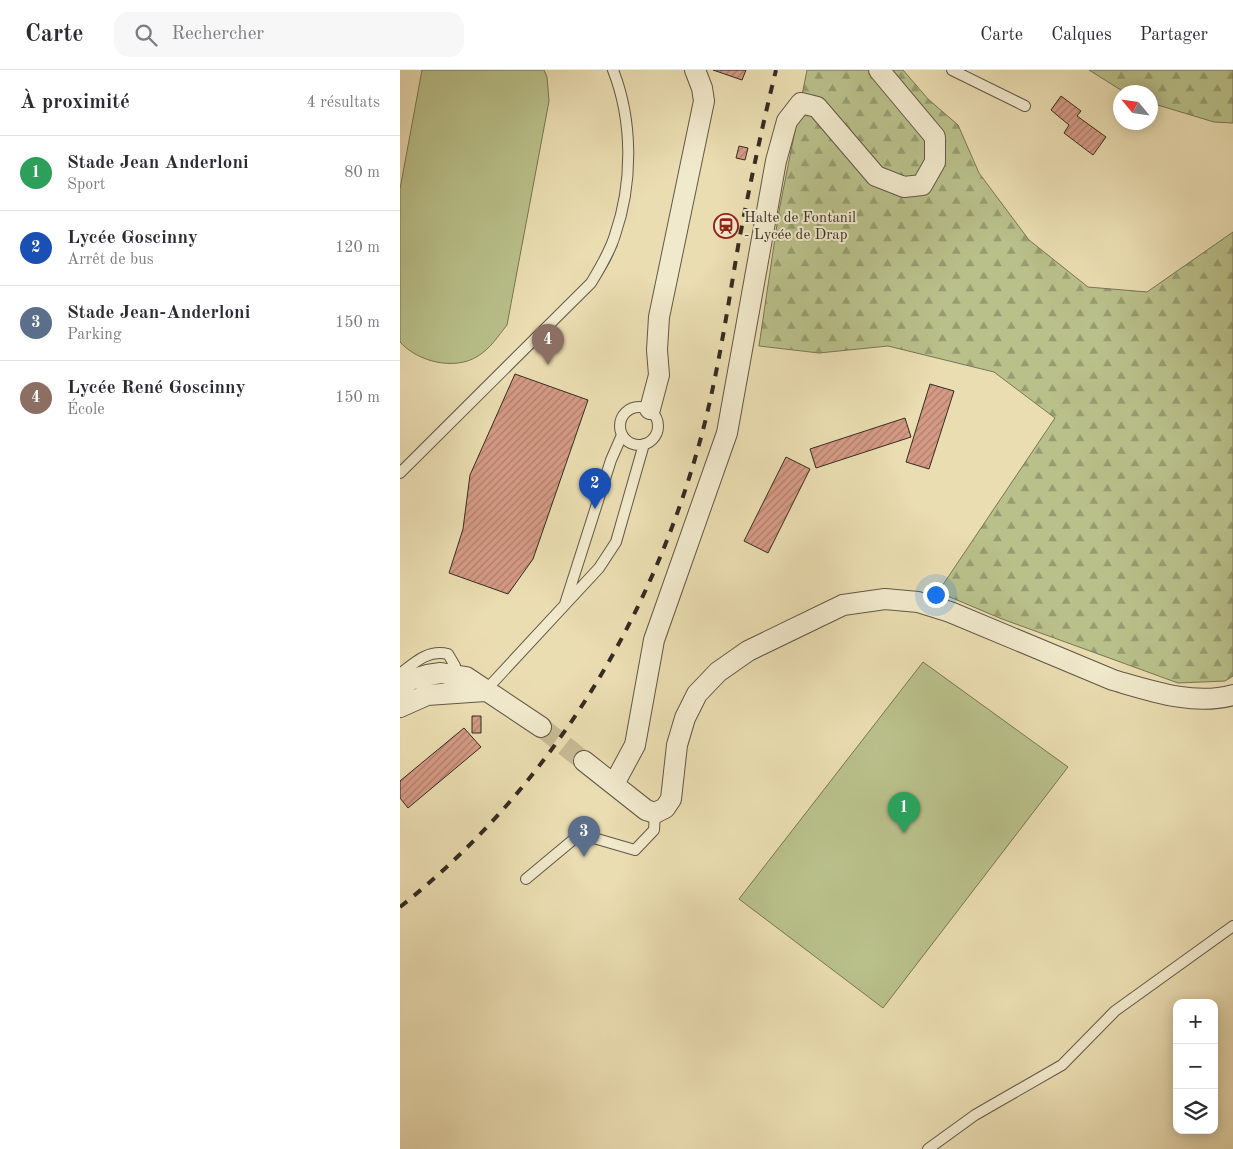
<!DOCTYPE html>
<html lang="fr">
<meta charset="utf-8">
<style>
body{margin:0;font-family:"Old Standard TT",serif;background:#f7f7f7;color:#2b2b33}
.controls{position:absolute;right:15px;bottom:15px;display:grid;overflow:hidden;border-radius:10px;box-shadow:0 2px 12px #0003}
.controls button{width:45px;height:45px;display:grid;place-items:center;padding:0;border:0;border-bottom:1px solid #e1e1e2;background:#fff;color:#2b2b33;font:25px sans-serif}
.compass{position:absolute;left:713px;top:15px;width:45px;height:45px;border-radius:50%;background:#fff;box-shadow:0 2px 12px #0003;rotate:299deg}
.you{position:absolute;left:535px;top:524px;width:18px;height:18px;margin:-12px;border:4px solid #fff;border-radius:50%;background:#1a73e8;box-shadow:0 0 0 8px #1a73e833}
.badge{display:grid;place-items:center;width:32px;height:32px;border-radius:50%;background:#8f2418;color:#fff;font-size:16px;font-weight:700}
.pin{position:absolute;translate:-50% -41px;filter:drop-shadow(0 1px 2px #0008)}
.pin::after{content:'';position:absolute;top:26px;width:18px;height:15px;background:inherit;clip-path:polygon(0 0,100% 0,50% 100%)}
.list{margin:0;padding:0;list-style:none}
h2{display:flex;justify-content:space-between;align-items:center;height:65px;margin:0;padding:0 20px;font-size:21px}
h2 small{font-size:16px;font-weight:400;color:#7c7c81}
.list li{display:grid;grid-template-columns:32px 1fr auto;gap:15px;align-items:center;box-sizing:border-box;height:75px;padding:0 20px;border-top:1px solid #e1e1e2}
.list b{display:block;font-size:19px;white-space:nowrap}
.list p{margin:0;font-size:16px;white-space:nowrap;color:#7c7c81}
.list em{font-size:16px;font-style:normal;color:#7c7c81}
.icon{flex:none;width:28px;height:28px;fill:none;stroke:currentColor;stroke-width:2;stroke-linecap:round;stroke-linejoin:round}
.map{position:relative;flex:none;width:833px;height:1079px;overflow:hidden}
header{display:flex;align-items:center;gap:30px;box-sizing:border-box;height:70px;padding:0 25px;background:#fff;border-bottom:1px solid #e1e1e2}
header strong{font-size:24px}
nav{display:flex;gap:28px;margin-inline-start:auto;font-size:18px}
.search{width:350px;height:45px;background:#f7f7f7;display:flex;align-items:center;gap:12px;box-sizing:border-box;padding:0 18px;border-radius:15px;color:#7c7c81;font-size:19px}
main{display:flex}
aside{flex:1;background:#fff}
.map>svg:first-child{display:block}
</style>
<header>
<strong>Carte</strong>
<div class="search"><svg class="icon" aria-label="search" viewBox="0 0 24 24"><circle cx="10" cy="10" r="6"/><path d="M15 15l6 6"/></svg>Rechercher</div>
<nav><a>Carte</a><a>Calques</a><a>Partager</a></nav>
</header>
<main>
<aside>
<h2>À proximité<small>4 résultats</small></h2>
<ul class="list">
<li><span class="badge" style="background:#2e9e5b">1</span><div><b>Stade Jean Anderloni</b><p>Sport</p></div><em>80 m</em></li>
<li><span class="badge" style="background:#1a4fb4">2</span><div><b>Lycée Goscinny</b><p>Arrêt de bus</p></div><em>120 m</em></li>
<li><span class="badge" style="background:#5c6f8a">3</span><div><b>Stade Jean-Anderloni</b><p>Parking</p></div><em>150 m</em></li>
<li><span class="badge" style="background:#8d6e63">4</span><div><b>Lycée René Goscinny</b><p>École</p></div><em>150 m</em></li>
</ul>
</aside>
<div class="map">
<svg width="833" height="1079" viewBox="0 0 833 1079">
<defs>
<pattern id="forest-firs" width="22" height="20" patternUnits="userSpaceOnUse" patternTransform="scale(1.25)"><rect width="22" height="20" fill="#b9c08a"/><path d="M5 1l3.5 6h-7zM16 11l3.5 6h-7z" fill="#979c70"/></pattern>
<pattern id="building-hatch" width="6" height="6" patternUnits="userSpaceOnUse" patternTransform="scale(1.25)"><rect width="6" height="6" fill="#d59a84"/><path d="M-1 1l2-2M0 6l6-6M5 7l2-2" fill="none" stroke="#ae7e6c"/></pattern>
</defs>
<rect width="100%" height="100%" fill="#eaddb1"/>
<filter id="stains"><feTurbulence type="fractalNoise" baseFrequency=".004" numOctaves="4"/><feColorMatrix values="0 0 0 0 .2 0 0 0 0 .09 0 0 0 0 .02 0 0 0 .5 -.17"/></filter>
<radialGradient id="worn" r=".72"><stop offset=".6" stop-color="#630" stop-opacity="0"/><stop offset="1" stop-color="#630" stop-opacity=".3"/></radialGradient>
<!-- grass -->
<path fill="#b9c08a" stroke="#777656" d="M22 0H144L147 7 149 31 107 255C98 266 91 278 78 286 55 301 18 292 0 272V119Z
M523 592 668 697 483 938 339 829Z"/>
<!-- forest -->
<path fill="url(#forest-firs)" stroke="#777656" d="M407 0H503L528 29 558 55 579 103 629 170 688 217 747 222 833 162V606L825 611 778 613 602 549 538 522 655 348 594 302 488 276 419 283 359 276 379 141Z
M689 0H833V53L814 52 751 33 750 22H724Z"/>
<!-- building -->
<path fill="url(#building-hatch)" stroke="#352c22" d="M313 0H346L342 10Z
M661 26 681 41 677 46 706 67 693 85 664 63 669 55 651 40Z
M339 76 348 78 345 90 336 88Z
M115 304 188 330 133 489 108 524 49 503 63 459 70 405Z
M530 314 554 321 529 399 506 392Z
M505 348 511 367 416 398 410 379Z
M386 387 410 399 368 483 344 471Z
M72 646H81V663H72Z
M64 658 81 677 8 738 0 728V711Z"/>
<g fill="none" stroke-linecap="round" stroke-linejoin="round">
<!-- street-tunnel -->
<path stroke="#c6ba94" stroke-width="20" stroke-dasharray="20 10" stroke-linecap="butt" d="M141 657 184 691"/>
<defs>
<path id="lane" d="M552 0 625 36
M220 356a19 19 0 1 1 38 0a19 19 0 1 1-38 0Z
M0 403 191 213C200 198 210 182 215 165 233 113 233 51 213 0
M165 534 211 390 222 365
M0 604C14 593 28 579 48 584L55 596 52 607
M85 621 199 498 216 472 244 374
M126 809 180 764 235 780 254 760 255 743
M528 1079 575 1045 662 995 715 941 833 856"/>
<path id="street" d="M250 339 259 305 257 280 259 247 304 31 302 18 295 0
M0 617 10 610 27 605 41 603 66 607 141 657
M0 637 27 625 85 621
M184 691 246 740 255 743 265 738 271 729 277 675 285 648 297 624 318 602 348 581 443 535 485 529 518 532 550 542 713 610C751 621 794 636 833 625
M214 714 235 675 254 570 327 363 376 91 387 51 401 33 417 37 476 106 504 117 522 115 535 92V67L479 0"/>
</defs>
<!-- lane casing -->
<use href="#lane" stroke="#625846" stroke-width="12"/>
<!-- street casing -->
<use href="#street" stroke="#625846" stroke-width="22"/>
<!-- lane -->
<use href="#lane" stroke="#f1e9cc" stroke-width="10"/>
<!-- street -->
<use href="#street" stroke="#f1e9cc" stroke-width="20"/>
<!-- rail -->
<path stroke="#352c22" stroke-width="4" stroke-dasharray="9 9" stroke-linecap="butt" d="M0 837C154 715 259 538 306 348 320 290 329 230 339 171 350 114 362 57 376 0"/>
</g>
<!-- icons -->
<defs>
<symbol id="station-ring" viewBox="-11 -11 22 22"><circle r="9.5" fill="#f1e9cc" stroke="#8f2418" stroke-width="1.5"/><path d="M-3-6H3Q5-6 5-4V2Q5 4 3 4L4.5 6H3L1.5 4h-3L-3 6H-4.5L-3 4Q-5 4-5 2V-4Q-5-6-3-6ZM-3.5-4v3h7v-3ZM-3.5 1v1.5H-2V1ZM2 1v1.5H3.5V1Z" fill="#8f2418"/></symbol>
</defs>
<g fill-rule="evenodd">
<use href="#station-ring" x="312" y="142" width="28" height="28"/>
</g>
<g text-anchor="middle" stroke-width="4" stroke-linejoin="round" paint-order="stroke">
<!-- poi labels -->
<g font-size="15" fill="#352c22" stroke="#f1e9cc" text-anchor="start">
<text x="344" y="152">Halte de Fontanil<tspan x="344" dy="17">- Lycée de Drap</tspan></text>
</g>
</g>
<rect width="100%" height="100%" filter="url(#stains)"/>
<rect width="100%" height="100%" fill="url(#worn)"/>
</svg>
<div class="controls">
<button>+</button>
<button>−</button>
<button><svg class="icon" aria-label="layers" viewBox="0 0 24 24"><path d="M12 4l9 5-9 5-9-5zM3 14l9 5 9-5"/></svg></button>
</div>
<svg class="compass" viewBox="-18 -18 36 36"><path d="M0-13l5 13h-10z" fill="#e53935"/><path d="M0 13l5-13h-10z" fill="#7c7c81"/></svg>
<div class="you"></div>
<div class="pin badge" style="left:504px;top:763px;background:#2e9e5b">1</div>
<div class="pin badge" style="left:195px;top:439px;background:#1a4fb4">2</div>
<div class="pin badge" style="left:184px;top:787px;background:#5c6f8a">3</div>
<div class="pin badge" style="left:148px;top:295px;background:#8d6e63">4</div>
</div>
</main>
